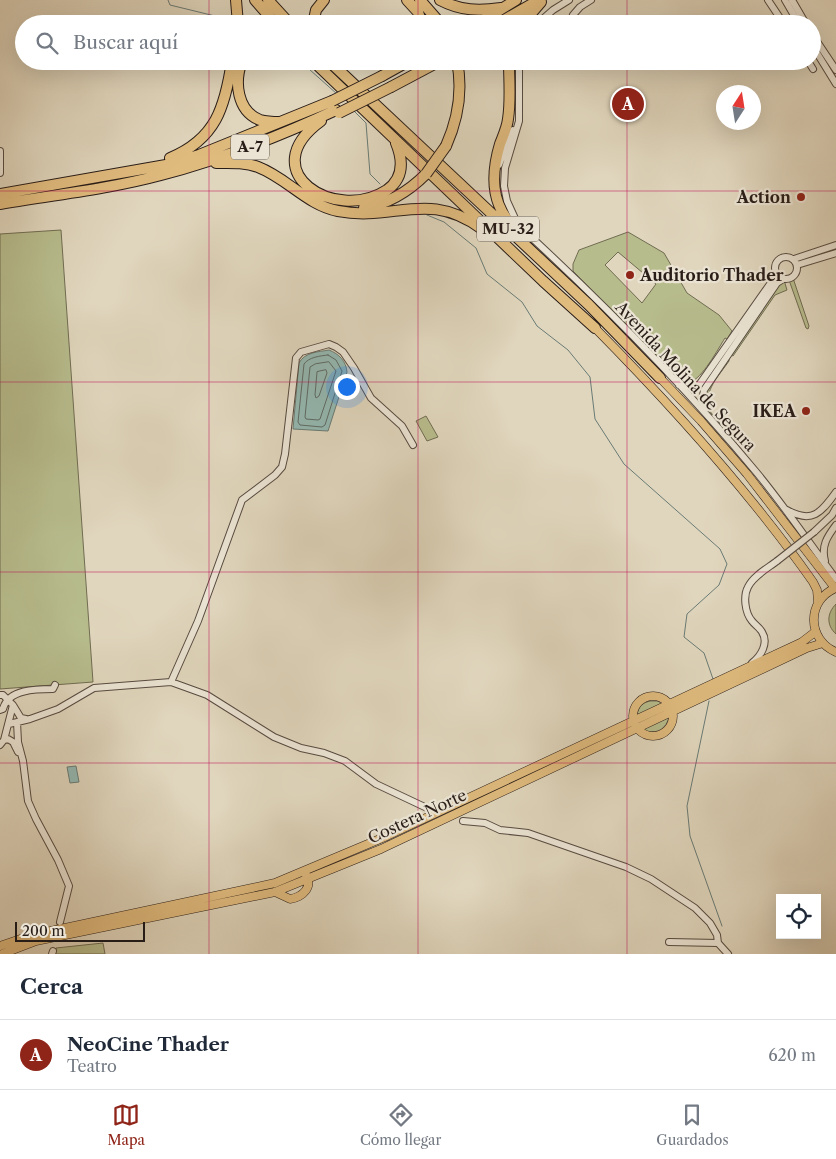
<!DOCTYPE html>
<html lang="es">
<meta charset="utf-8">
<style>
body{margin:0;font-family:"Libre Caslon Text",serif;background:#f2f2f3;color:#1f2937}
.controls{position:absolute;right:15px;bottom:15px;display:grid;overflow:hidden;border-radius:0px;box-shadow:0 5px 20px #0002}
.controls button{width:45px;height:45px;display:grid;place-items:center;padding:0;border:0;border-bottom:1px solid #e0e1e3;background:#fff;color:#1f2937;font:25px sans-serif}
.compass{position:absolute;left:716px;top:85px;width:45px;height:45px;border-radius:50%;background:#fff;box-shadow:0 5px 20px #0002;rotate:12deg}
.scale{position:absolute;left:15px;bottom:12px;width:130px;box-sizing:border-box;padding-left:5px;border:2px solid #291d18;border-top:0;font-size:14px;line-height:18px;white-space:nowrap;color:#291d18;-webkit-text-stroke:4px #ebe4d4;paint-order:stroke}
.you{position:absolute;left:346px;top:386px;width:18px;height:18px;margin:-12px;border:4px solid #fff;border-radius:50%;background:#1a73e8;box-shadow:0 0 0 8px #1a73e833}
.badge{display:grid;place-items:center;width:32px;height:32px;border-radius:50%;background:#8f2418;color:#fff;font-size:16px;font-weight:700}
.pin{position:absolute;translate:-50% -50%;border:2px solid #fff;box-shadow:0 1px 5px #0006}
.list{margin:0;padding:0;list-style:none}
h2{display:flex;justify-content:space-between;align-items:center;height:65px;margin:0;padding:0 20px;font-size:21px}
h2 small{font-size:16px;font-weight:400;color:#747a83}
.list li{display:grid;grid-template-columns:32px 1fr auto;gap:15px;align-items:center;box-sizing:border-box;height:70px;padding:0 20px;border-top:1px solid #e0e1e3}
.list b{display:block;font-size:19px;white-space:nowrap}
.list p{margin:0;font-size:16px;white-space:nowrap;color:#747a83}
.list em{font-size:16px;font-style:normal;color:#747a83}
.icon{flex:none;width:28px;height:28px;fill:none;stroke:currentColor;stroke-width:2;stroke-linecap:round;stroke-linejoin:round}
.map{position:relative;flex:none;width:836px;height:954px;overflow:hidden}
.search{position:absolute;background:#fff;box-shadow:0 5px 20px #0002;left:15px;right:15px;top:15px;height:55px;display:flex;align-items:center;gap:12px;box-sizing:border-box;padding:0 18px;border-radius:28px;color:#747a83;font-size:19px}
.sheet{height:135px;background:#fff}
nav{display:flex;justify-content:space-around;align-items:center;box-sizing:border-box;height:70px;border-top:1px solid #e0e1e3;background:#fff;font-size:14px;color:#747a83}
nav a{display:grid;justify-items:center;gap:2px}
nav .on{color:#8f2418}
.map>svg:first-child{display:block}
</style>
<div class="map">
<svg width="836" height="954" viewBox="0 0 836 954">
<rect width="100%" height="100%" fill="#e0d6bd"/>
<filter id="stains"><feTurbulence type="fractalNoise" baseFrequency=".004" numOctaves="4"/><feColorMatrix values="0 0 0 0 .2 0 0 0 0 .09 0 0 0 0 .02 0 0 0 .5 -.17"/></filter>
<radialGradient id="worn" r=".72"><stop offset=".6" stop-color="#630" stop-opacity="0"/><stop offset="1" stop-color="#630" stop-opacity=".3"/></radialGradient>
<!-- green -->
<path fill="#b7bc8d" stroke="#706c52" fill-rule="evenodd" d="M61 230 93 682 0 689V234Z
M628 232 664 253 687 293 719 315 732 331 727 339 725 338C718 349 702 379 690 382 686 383 683 382 679 380L573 271V264L579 250ZM618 252 656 284 642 303 605 265Z
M793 278 809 326 808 329 806 328 789 280Z
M784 280 787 290 775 295 733 356 731 355 780 283Z
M729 359V361C718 377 705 389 708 409L755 466 753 465 705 409 704 397 707 388Z
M426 416 438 437 427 441 416 421Z
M836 604V634C826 625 827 613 836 604Z
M651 701H658L662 704 637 715C638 707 643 702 651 701Z
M669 717C666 729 658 733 647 732L643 729Z
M103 943 105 954H55L56 948Z"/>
<!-- water -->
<path fill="#94b9b3" stroke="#697b75" d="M329 350C339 354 346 361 347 372L328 431 293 429 299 363C305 352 318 352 329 350Z
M76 766 79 782 70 783 67 767Z"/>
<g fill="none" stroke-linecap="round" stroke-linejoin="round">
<!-- shore -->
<path stroke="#5e6b66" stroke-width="1" d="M328 355 336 360 342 371 325 425 322 427 300 425 298 422 304 364C309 357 320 356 328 355Z
M329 362 336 371 320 419 318 420 306 419 305 417 310 367 315 364Z
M326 370 327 373 319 396 316 398 315 395 317 372Z"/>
<!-- stream -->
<path stroke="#697b75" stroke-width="1" d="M168 0 170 5 215 16 230 22
M300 61 337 94
M354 111 366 123 370 174 380 184
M427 215 444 222 476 248 487 274 522 302 537 326 568 350 590 377 595 419 624 464 720 549 727 564 719 585 687 614 684 637 704 653 713 679
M709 701 687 806 690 836 722 926"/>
<defs>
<path id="minor" d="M768 0 784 24
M785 0 799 24
M792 0 806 24
M573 15 580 7 591 0
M537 24 553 10 569 0
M812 34 836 70
M812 45 836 84
M519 61V121L505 168 504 186 507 201 518 225C602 302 683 384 757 473 785 507 810 544 836 579
M808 61 813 69
M0 151V173
M499 165 513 130
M775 268a11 11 0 1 1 22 0a11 11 0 1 1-22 0Z
M794 259 836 245
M797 265 836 253
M679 385 688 386 699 385 777 274
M704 410 702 401 704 390 777 283 783 279
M787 510C812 524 821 513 836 492
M814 532 832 515 836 508
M825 561C821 546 827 537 836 525
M752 663C761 656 769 643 762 632 760 628 755 625 752 621 745 613 743 596 748 587 753 576 768 568 777 561
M171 682 198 621 242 500 275 475 282 467 285 454 296 358 301 352 329 344 336 347 343 352 354 368 371 398 402 426 413 445
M0 695H3L13 705 4 740 0 745
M13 705 21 718 26 719
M0 710 3 709C8 689 37 689 53 689L55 685
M17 722 18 742 23 761 28 801 36 819 58 860 69 886 60 922
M9 724 30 719 58 709 94 688 171 682 207 695 274 737 301 748 324 753 345 761 376 784 429 809
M4 740 8 739 13 742 18 752
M463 821 485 823 500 830 528 833 626 867 651 879 695 908 710 923 717 935 718 943
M669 942 718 943
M718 943 728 954
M52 954 53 951"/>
<path id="major" d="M595 328C673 407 749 491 813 582L817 590 818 602
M660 378 701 421 747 474 835 588
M836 588C806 600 807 640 836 652
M633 716a20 20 0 1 1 40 0a20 20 0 1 1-40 0Z
M275 892 290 899C303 897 313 887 306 875
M0 946 32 935 275 883 387 836 802 642 815 632
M2 954 36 941 275 892 381 849 807 648 823 643"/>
<path id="highway" d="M236 0 238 24
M255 0 276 24
M268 0 290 24
M407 0 418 12 422 24
M420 0 441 24
M440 0C461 11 479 11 501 8
M313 24 316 10 324 0
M477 24 516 0
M497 24 539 0
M522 24 541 2
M242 61C234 82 237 111 260 120 267 122 274 122 280 122
M313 61 543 281 595 328
M329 61 589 305 660 378
M509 61C509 81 511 100 508 119 507 128 503 136 500 144 491 174 490 204 514 227
M382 76 409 61
M391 87 440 61
M321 121C252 171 335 224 387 190 404 178 403 160 396 143
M446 146C458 119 463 91 457 61
M170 158C216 139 225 107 232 61
M216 163C230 163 244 162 258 167 287 178 307 205 338 211 394 222 428 189 482 229
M0 194 166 165 199 155 332 101
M0 204C54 195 109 189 161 175 222 159 280 136 336 110
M364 208C388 204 409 191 426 174"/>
</defs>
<!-- minor casing -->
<use href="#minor" stroke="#574b41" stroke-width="8"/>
<!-- major casing -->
<use href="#major" stroke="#291d18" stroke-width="9"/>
<!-- highway casing -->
<use href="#highway" stroke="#291d18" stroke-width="12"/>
<!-- minor -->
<use href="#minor" stroke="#ebe4d4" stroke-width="6"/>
<!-- major -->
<use href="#major" stroke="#e0bb7e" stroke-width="8"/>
<!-- highway -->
<use href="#highway" stroke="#e0bb7e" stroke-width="10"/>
<defs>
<path id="minor-bridge" d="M777 561 814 532"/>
<path id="highway-bridge" d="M332 101 382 76
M339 113 391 87
M426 174 446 146"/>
</defs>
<!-- minor-bridge casing -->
<use href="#minor-bridge" stroke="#574b41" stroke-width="8" stroke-linecap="butt"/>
<!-- highway-bridge casing -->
<use href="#highway-bridge" stroke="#291d18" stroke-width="12" stroke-linecap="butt"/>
<!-- minor-bridge -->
<use href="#minor-bridge" stroke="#ebe4d4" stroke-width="6"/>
<!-- highway-bridge -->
<use href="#highway-bridge" stroke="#e0bb7e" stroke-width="10"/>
</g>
<!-- grid -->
<path fill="none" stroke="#c2185b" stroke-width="1" stroke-opacity="0.55" d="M209 0V24M418 0V24M627 0V24M209 61V954M418 61V954M627 61V954M0 191H836M0 382H836M0 572H836M0 763H836"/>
<!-- markers -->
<g fill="#8f2418" stroke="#ebe4d4" stroke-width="2">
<circle cx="801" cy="197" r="5"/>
<circle cx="630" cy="275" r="5"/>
<circle cx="806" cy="411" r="5"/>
</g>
<g text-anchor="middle" stroke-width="4.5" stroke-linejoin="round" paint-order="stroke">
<!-- shield labels -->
<g fill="#ebe4d4" stroke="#635950" stroke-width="1">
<rect x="231" y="134.5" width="38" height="25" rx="4"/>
<rect x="477" y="216.5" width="62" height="25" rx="4"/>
</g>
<g font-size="15" font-weight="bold" fill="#291d18">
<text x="250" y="152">A-7</text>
<text x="508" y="234">MU-32</text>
</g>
<!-- poi labels -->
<g font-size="16" font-weight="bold" fill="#291d18" stroke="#ebe4d4" text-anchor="end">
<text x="791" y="203">Action</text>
<text x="640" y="281" text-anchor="start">Auditorio Thader</text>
<text x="796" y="417">IKEA</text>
</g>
<!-- street labels -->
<g font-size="16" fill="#291d18" stroke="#ebe4d4">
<text transform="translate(686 376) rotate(47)" y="6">Avenida Molina de Segura</text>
<text transform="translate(417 816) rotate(-25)" y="6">Costera Norte</text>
</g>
</g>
<rect width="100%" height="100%" filter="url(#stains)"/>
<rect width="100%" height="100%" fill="url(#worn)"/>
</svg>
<div class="controls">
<button><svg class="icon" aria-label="locate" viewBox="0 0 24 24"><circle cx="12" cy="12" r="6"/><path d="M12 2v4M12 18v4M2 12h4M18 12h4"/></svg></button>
</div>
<svg class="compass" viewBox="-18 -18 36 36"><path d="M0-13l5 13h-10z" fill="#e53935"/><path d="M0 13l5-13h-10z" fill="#747a83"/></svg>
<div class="scale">200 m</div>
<div class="you"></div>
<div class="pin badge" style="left:628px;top:104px">A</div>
<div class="search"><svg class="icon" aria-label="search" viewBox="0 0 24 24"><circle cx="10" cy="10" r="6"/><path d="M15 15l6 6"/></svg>Buscar aquí</div>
</div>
<section class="sheet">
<h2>Cerca<small></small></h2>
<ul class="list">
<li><span class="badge">A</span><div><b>NeoCine Thader</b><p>Teatro</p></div><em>620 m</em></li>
</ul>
</section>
<nav>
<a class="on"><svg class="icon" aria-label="map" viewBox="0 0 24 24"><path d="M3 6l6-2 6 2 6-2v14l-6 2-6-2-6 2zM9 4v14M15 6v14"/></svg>Mapa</a>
<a><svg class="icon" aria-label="directions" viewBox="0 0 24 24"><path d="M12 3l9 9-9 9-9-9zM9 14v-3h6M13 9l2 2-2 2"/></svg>Cómo llegar</a>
<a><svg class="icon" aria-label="saved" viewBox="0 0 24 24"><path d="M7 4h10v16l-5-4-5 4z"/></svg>Guardados</a>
</nav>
